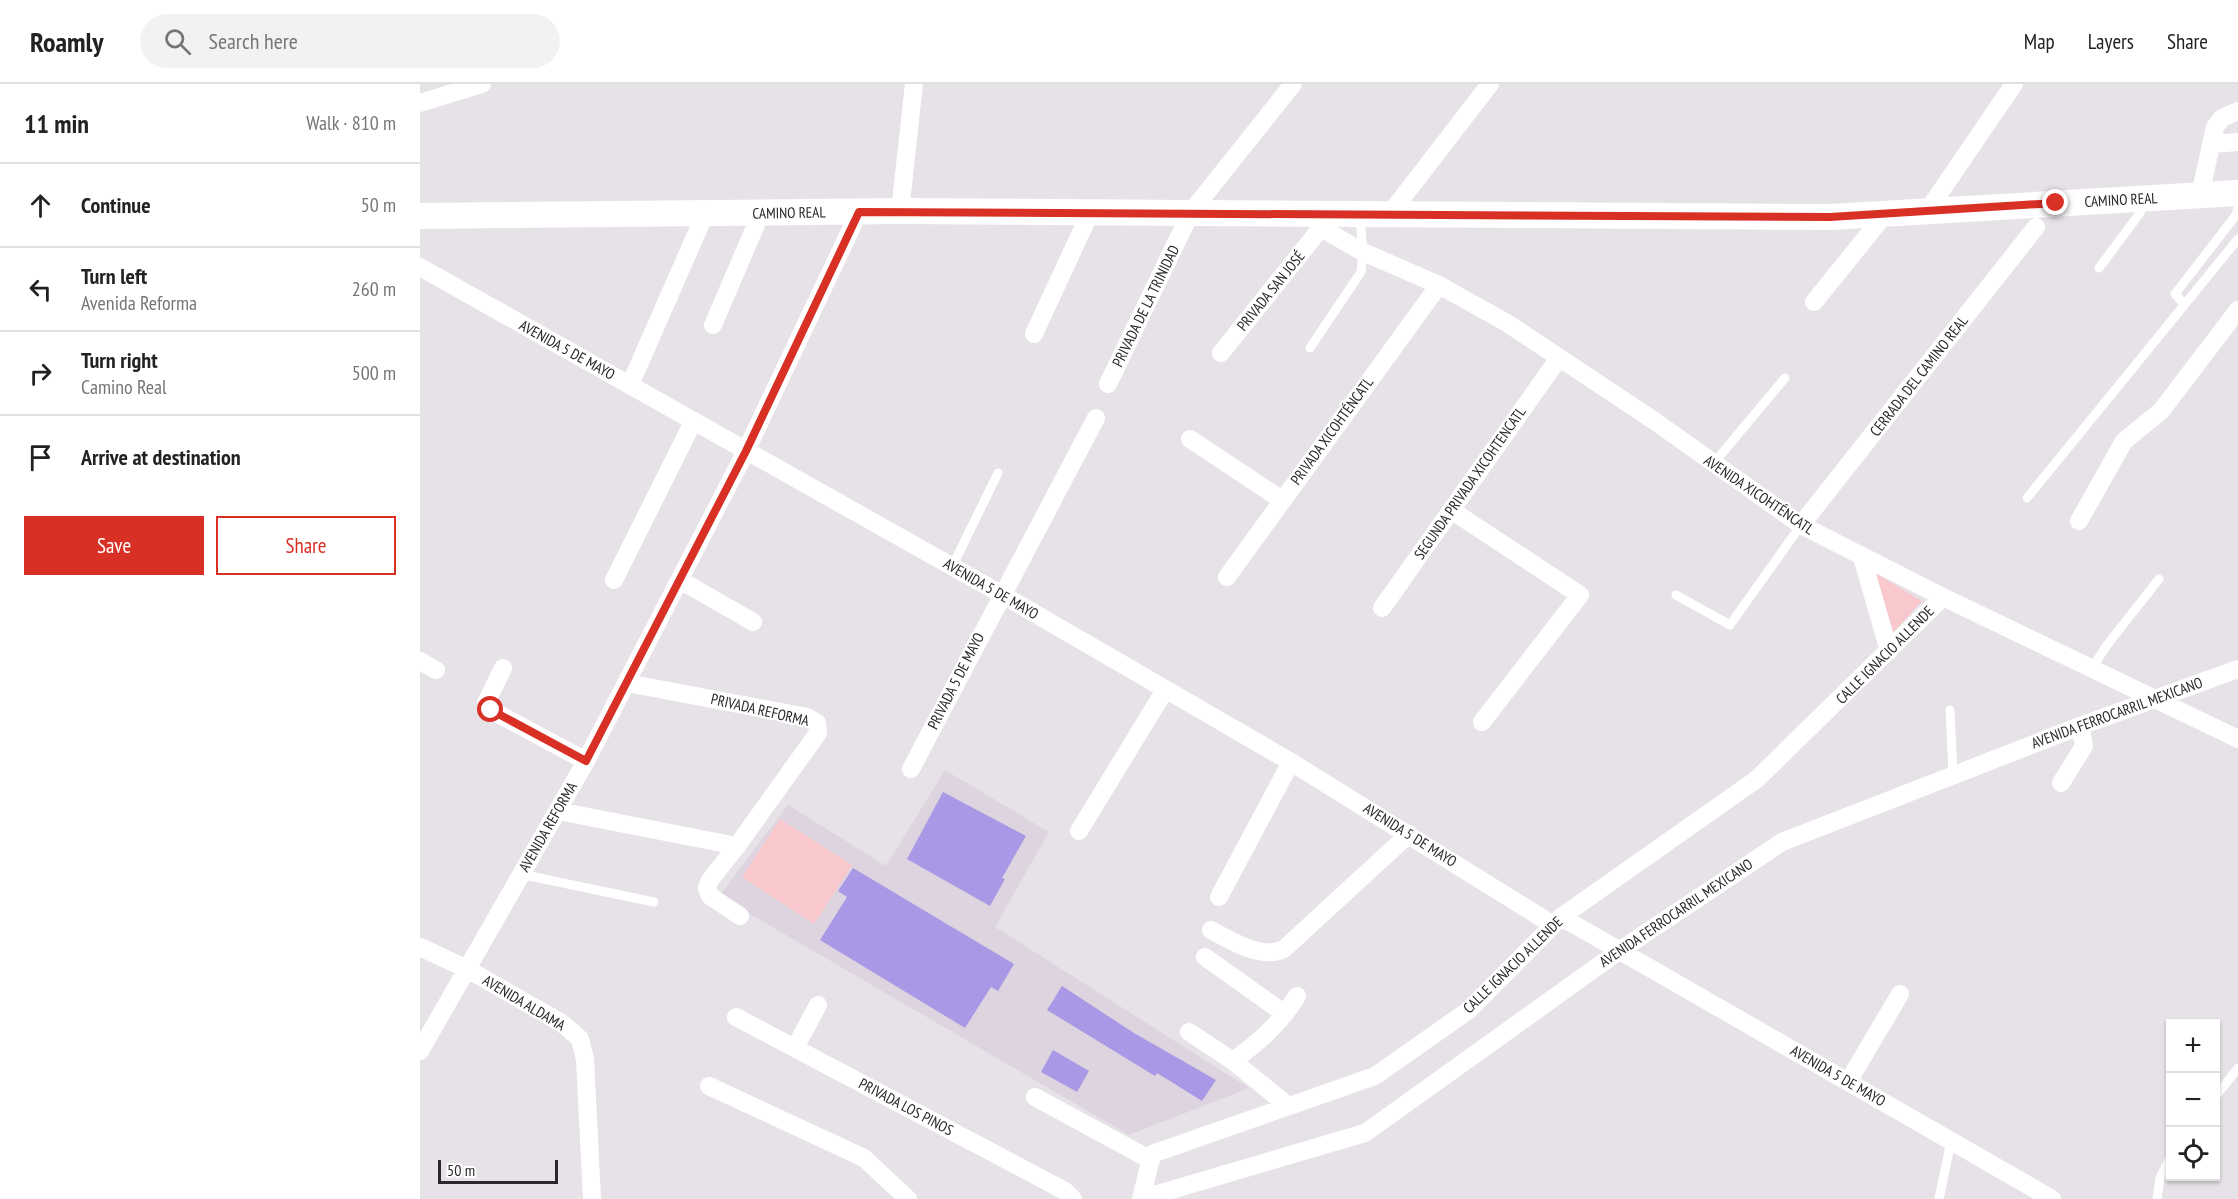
<!DOCTYPE html>
<meta charset="utf-8">
<style>
body{margin:0;font-family:"PT Sans Narrow",sans-serif;background:#f2f2f2;color:#222}
.controls{position:absolute;right:18px;bottom:18px;display:grid;overflow:hidden;border-radius:0px;box-shadow:0 2px 4px #0004}
.controls button{width:54px;height:54px;display:grid;place-items:center;padding:0;border:0;border-bottom:2px solid #e0e0e0;background:#fff;color:#222;font:30px sans-serif}
.scale{position:absolute;left:18px;bottom:15px;width:120px;box-sizing:border-box;padding-left:6px;border:3px solid #2a282a;border-top:0;font-size:16px;line-height:21px;white-space:nowrap;color:#2a282a;-webkit-text-stroke:4px #fff;paint-order:stroke}
.stop{position:absolute;width:18px;height:18px;margin:-14px;border:4px solid #d93025;border-radius:50%;background:#fff}
.stop.end{background:#d93025;border-color:#fff;box-shadow:0 2px 6px #0008}
.list{margin:0;padding:0;list-style:none}
h2{display:flex;justify-content:space-between;align-items:center;height:78px;margin:0;padding:0 24px;font-size:26px}
h2 small{font-size:20px;font-weight:400;color:#767676}
.list li{display:grid;grid-template-columns:39px 1fr auto;gap:18px;align-items:center;box-sizing:border-box;height:84px;padding:0 24px;border-top:2px solid #e0e0e0}
.list b{display:block;font-size:22px;white-space:nowrap}
.list p{margin:0;font-size:20px;white-space:nowrap;color:#767676}
.list em{font-size:20px;font-style:normal;color:#767676}
.actions{display:flex;gap:12px;padding:18px 24px}
.actions a{flex:1;padding:14px 0;border:2px solid #d93025;border-radius:0px;text-align:center;font-size:21px;color:#d93025}
.actions .main{background:#d93025;color:#fff}
.icon{flex:none;width:33px;height:33px;fill:none;stroke:currentColor;stroke-width:2;stroke-linecap:round;stroke-linejoin:round}
.map{position:relative;flex:none;width:1818px;height:1115px;overflow:hidden}
header{display:flex;align-items:center;gap:36px;box-sizing:border-box;height:84px;padding:0 30px;background:#fff;border-bottom:2px solid #e0e0e0}
header strong{font-size:28px}
nav{display:flex;gap:33px;margin-inline-start:auto;font-size:21px}
.search{width:420px;height:54px;background:#f2f2f2;display:flex;align-items:center;gap:15px;box-sizing:border-box;padding:0 21px;border-radius:33px;color:#767676;font-size:22px}
main{display:flex}
aside{flex:1;background:#fff}
.map>svg:first-child{display:block}
</style>
<header>
<strong>Roamly</strong>
<div class="search"><svg class="icon" aria-label="search" viewBox="0 0 24 24"><circle cx="10" cy="10" r="6"/><path d="M15 15l6 6"/></svg>Search here</div>
<nav><a>Map</a><a>Layers</a><a>Share</a></nav>
</header>
<main>
<aside>
<h2>11 min<small>Walk · 810 m</small></h2>
<ul class="list">
<li><svg class="icon" aria-label="ahead" viewBox="0 0 24 24"><path d="M12 20V5M6 11l6-6 6 6"/></svg><div><b>Continue</b></div><em>50 m</em></li>
<li><svg class="icon" aria-label="left" viewBox="0 0 24 24"><path d="M17 20v-9H6M10 6l-5 5 5 5"/></svg><div><b>Turn left</b><p>Avenida Reforma</p></div><em>260 m</em></li>
<li><svg class="icon" aria-label="right" viewBox="0 0 24 24"><path d="M7 20v-9h11M14 6l5 5-5 5"/></svg><div><b>Turn right</b><p>Camino Real</p></div><em>500 m</em></li>
<li><svg class="icon" aria-label="arrive" viewBox="0 0 24 24"><path d="M6 21V4h12l-3 4 3 4H6"/></svg><div><b>Arrive at destination</b></div></li>
</ul>
<div class="actions"><a class="main">Save</a><a>Share</a></div>
</aside>
<div class="map">
<svg width="1818" height="1115" viewBox="0 0 1818 1115">
<rect width="100%" height="100%" fill="#e6e2e7"/>
<!-- built -->
<path fill="#ddd4e0" d="M525 686 629 748 575 843 829 1004 709 1051 299 812 368 721 466 782Z"/>
<!-- green -->
<path fill="#f8c8cd" d="M1453 488 1502 517 1470 552Z
M360 735 432 781 394 840 322 793Z"/>
<!-- building -->
<path fill="#a898e5" d="M523 708 606 752 582 794 585 795 570 822 487 775Z
M433 784 594 880 578 907 571 903 545 944 400 856 427 813 418 807Z
M642 902 714 949 796 996 782 1017 737 989 735 992 627 926Z
M633 966 669 987 657 1008 621 988Z"/>
<g fill="none" stroke-linecap="round" stroke-linejoin="round">
<!-- lane -->
<path stroke="#fff" stroke-width="9" d="M1679 184 1720 129 1725 117
M1764 220 1755 210 1816 131 1818 124
M890 264 941 188 943 168 940 133
M1293 380 1365 294
M1607 414 1818 155
M532 483 578 389
M1256 511 1310 541 1381 441
M1672 584 1687 561 1739 495
M1530 626 1533 691
M100 790 234 818
M1796 1012 1818 984
M1519 1115 1531 1057
M1737 1115 1740 1094 1750 1074"/>
<!-- street -->
<path stroke="#fff" stroke-width="18" d="M0 19 62 0
M1793 60 1818 58
M1780 111 1795 43 1802 34 1818 27
M1508 126 1594 0
M480 127 494 0
M891 131 901 144 943 168 1019 201 1087 239 1236 338 1381 441 1523 513 1818 655
M969 131 1070 0
M0 183 581 510 871 678 1133 841
M1394 218 1466 129
M293 241 341 129
M614 250 670 129
M801 269 901 144
M688 300 771 128 873 0
M210 301 285 130
M770 355 862 416
M1031 426 1160 511 1062 638
M1659 437 1704 357 1741 327 1818 226
M1381 441 1616 143
M1442 473 1469 567
M807 493 1019 201
M194 496 273 338
M260 496 333 538
M962 524 1139 274
M0 577 16 586
M83 584 66 619 71 626 166 677
M207 599 387 633 397 639 398 649 317 762 290 796 287 804 290 812 320 832
M491 685 676 334
M1641 699 1664 662 1660 642
M138 727 317 762
M659 747 745 606
M799 813 871 678
M1141 833 1632 1115
M791 846C811 857 842 876 864 865L989 750
M0 863 47 885 142 939 160 955 165 975 172 1115
M785 873 865 930
M316 933 645 1107 653 1115
M769 948 813 977 867 1021
M375 964 398 921
M0 967 166 677 326 367 439 128
M813 977C839 958 860 940 877 912
M1428 998 1480 910
M289 1002 444 1074 488 1115
M615 1013 731 1076
M721 1115 945 1049 1199 867 1362 758 1660 642 1818 585
M721 1115 732 1070 955 992 1049 926 1141 833 1337 695 1523 513"/>
<!-- secondary -->
<path stroke="#fff" stroke-width="26" d="M0 132 480 127 1410 133 1818 109"/>
</g>
<g fill="none" stroke-linecap="round" stroke-linejoin="round">
<!-- route -->
<path stroke="#d93025" stroke-width="8" d="M71 626 166 677 326 367 439 128 1410 133 1636 119"/>
</g>
<g text-anchor="middle" stroke-width="4.5" stroke-linejoin="round" paint-order="stroke">
<!-- street labels -->
<g font-size="15" fill="#2a282a" stroke="#fff">
<text transform="translate(1701 116) rotate(-3)" y="5">CAMINO REAL</text>
<text transform="translate(369 129) rotate(-1)" y="5">CAMINO REAL</text>
<text transform="translate(851 207) rotate(-51)" y="5">PRIVADA SAN JOSÉ</text>
<text transform="translate(726 222) rotate(-64)" y="5">PRIVADA DE LA TRINIDAD</text>
<text transform="translate(147 266) rotate(29)" y="5">AVENIDA 5 DE MAYO</text>
<text transform="translate(1499 292) rotate(-52)" y="5">CERRADA DEL CAMINO REAL</text>
<text transform="translate(912 347) rotate(-54)" y="5">PRIVADA XICOHTÉNCATL</text>
<text transform="translate(1050 399) rotate(-55)" y="5">SEGUNDA PRIVADA XICOHTENCATL</text>
<text transform="translate(1339 411) rotate(34)" y="5">AVENIDA XICOHTÉNCATL</text>
<text transform="translate(571 505) rotate(30)" y="5">AVENIDA 5 DE MAYO</text>
<text transform="translate(1465 571) rotate(-45)" y="5">CALLE IGNACIO ALLENDE</text>
<text transform="translate(536 597) rotate(-63)" y="5">PRIVADA 5 DE MAYO</text>
<text transform="translate(340 626) rotate(13)" y="5">PRIVADA REFORMA</text>
<text transform="translate(1697 629) rotate(-20)" y="5">AVENIDA FERROCARRIL MEXICANO</text>
<text transform="translate(128 743) rotate(-60)" y="5">AVENIDA REFORMA</text>
<text transform="translate(990 751) rotate(32)" y="5">AVENIDA 5 DE MAYO</text>
<text transform="translate(1256 829) rotate(-34)" y="5">AVENIDA FERROCARRIL MEXICANO</text>
<text transform="translate(1093 881) rotate(-44)" y="5">CALLE IGNACIO ALLENDE</text>
<text transform="translate(104 919) rotate(31)" y="5">AVENIDA ALDAMA</text>
<text transform="translate(1418 992) rotate(30)" y="5">AVENIDA 5 DE MAYO</text>
<text transform="translate(486 1023) rotate(28)" y="5">PRIVADA LOS PINOS</text>
</g>
</g>
</svg>
<div class="controls">
<button>+</button>
<button>−</button>
<button><svg class="icon" aria-label="locate" viewBox="0 0 24 24"><circle cx="12" cy="12" r="6"/><path d="M12 2v4M12 18v4M2 12h4M18 12h4"/></svg></button>
</div>
<div class="scale">50 m</div>
<div class="stop" style="left:71px;top:626px"></div>
<div class="stop end" style="left:1636px;top:119px"></div>
</div>
</main>
